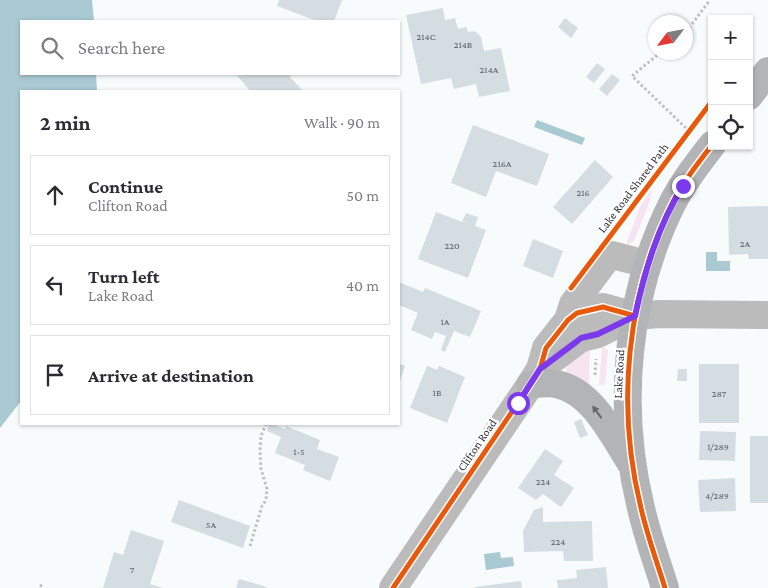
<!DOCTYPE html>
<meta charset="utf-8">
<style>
body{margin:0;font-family:"Crimson Pro",serif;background:#f7f7f7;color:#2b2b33}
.controls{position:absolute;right:15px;top:15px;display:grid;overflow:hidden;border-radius:0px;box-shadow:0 1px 4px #0004}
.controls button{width:45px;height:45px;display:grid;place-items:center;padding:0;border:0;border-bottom:1px solid #e1e1e2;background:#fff;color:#2b2b33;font:25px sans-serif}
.compass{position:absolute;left:648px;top:15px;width:45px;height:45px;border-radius:50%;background:#fff;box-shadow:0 1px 4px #0004;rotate:238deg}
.stop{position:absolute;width:15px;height:15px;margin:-11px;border:4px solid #7c3aed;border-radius:50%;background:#fff}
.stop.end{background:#7c3aed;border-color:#fff;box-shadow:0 1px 5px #0008}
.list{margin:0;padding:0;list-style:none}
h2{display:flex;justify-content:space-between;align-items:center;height:65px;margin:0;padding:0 20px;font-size:21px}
h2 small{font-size:16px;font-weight:400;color:#7c7c81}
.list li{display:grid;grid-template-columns:32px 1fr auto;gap:15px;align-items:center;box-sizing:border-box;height:80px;margin:0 10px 10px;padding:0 10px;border:1px solid #e1e1e2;border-radius:0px}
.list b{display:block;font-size:19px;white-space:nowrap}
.list p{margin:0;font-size:16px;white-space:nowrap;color:#7c7c81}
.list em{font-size:16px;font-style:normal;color:#7c7c81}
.icon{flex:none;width:28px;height:28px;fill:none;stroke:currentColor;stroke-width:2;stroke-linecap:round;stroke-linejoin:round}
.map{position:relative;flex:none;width:768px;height:588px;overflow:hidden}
.search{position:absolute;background:#fff;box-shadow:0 1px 4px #0004;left:20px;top:20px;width:380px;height:55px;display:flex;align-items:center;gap:12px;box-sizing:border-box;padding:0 18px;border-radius:0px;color:#7c7c81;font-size:19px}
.panel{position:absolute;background:#fff;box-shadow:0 1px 4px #0004;left:20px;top:90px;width:380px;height:335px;border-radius:0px}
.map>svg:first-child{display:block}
</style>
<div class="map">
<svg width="768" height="588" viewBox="0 0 768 588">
<rect width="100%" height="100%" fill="#f7fbfc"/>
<!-- green -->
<path fill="#f6e4f1" d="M652 188 650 201 634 241 630 244H626L640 207Z
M590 345 589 384 582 383 567 373 565 363Z
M602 347 608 350 605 385H599Z"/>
<!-- water -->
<path fill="#a9c9d3" d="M0 0H92L94 21H21V74H96L97 91H21V401L0 428Z
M537 120 585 138 582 145 534 127Z
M706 252H717V261H730V271H706Z
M500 552 501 558 513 557 514 566 486 570 484 554Z"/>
<!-- building -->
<path fill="#d4dee2" d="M279 0H342L334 21H317L277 6Z
M443 8 445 20 455 18 458 29 466 27 468 32 474 31 477 33 481 37 484 51 501 48 510 91 479 97 476 84 454 89 451 78 421 84 406 15Z
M565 18 578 28 571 38 558 27Z
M597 63 605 69 594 83 586 77Z
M236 74H292L290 77 303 91H250Z
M612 74 620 80 607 96 599 89Z
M473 125 549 154 537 186 496 171 486 197 451 183Z
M595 160 613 177 572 224 553 207Z
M768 206V259H749L748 254 729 255 728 207Z
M436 212 462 222 466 213 478 217 475 226 486 230 468 278 418 259Z
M533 239 563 251 553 278 523 266Z
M399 282 423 292 425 288 481 311 470 337 454 331 445 352 441 350 446 336 435 332 432 339 411 330 418 313 399 305Z
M399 364 405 366 399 384Z
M699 364H739V423H699Z
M427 366 437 370 439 366 465 377 447 423 410 408Z
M678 369H687V381H677Z
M581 419 588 435 580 438 574 422Z
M269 424H276L275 425 285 429 286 426 320 440 317 449 339 457 330 481 303 470 305 465 275 453 281 437 267 431Z
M700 431 736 432 735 461 699 460Z
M750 436H768V503H750Z
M545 449 563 461 554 475 574 488 561 507 543 494 536 500 518 488Z
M735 478 736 511 700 512 698 480Z
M179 500 250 526 243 548 171 522Z
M543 507V522L592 521 593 561H564L563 551 524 552 523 531 534 510Z
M131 530 164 541 150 584 163 588H103L114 552 123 555Z
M606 567 608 588H558L557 580 577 578 576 570Z
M239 579 267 587 266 588H236Z
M521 581 522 588H475V587Z"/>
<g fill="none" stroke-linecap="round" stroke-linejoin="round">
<!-- path -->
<path stroke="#bfc0c0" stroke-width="3" stroke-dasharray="2.5 2.5" stroke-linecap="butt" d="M686 32 710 0
M661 52 632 76 689 131
M595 375 596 359
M250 546 262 506 266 500 267 489 261 469 260 451 261 436 266 424
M40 585 44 588"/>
<!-- minor -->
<path stroke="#bcbbbc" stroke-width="28" d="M568 320 573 304 605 261 612 255 647 264
M545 365 581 338 598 334 635 316 659 314 768 315
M393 588 530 385 540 369 546 348 568 320 577 313 603 307 635 316"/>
<!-- major -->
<path stroke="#b3b4b5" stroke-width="28" d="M749 96 768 71
M530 385C536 384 543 383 549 383 590 386 611 432 630 462
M665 588C657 562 647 535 641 508 616 407 626 295 673 202 684 181 698 163 712 145"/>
<defs>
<path id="cycleway" d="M571 288 712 101
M393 588 530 385 540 369 546 348 568 320 577 313 603 307 635 316
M665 588C657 562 647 535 641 508 616 407 626 295 673 202 684 181 698 163 712 145"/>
</defs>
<!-- cycleway casing -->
<use href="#cycleway" stroke="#fff" stroke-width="8"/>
<!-- cycleway -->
<use href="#cycleway" stroke="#e8590c" stroke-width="5"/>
</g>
<!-- one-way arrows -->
<defs><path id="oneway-solid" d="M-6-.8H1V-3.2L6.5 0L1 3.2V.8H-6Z" transform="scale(1.25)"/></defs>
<use fill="#646768" href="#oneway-solid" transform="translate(597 412) rotate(-126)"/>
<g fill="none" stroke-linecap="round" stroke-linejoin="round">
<!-- route -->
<path stroke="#7c3aed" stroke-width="6" d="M518 403 540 369 576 342 581 338 598 334 635 316C645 270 658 226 683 186"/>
</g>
<g text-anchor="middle" stroke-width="5" stroke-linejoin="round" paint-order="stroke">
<!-- number labels -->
<g font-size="10" fill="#585e60">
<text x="426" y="40">214C</text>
<text x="463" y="48">214B</text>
<text x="489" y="73">214A</text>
<text x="502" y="167">216A</text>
<text x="583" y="196">216</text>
<text x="745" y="247">2A</text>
<text x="452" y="249">220</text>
<text x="445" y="325">1A</text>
<text x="437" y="396">1B</text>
<text x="719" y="397">287</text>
<text x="718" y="450">1/289</text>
<text x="299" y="455">1-5</text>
<text x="543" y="485">224</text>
<text x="717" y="499">4/289</text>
<text x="211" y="528">5A</text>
<text x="558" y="545">224</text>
<text x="132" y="573">7</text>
</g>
<!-- street labels -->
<g font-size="12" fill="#2f3335" stroke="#fff">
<text transform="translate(633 188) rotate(-53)" y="4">Lake Road Shared Path</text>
<text transform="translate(619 374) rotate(-87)" y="4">Lake Road</text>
<text transform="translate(477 445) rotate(-56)" y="4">Clifton Road</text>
</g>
</g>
</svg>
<div class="controls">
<button>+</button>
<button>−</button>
<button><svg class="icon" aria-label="locate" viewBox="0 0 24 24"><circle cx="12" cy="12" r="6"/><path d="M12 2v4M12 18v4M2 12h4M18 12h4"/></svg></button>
</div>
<svg class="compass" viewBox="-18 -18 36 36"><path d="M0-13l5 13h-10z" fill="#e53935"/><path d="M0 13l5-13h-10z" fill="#7c7c81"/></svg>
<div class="stop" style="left:518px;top:403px"></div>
<div class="stop end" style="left:683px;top:186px"></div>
<div class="search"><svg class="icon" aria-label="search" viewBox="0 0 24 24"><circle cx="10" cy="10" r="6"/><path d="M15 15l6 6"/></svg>Search here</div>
<section class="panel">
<h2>2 min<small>Walk · 90 m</small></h2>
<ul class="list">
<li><svg class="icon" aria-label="ahead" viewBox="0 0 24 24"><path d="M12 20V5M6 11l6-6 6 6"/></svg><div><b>Continue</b><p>Clifton Road</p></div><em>50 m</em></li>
<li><svg class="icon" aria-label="left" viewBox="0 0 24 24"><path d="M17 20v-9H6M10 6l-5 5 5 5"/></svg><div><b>Turn left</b><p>Lake Road</p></div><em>40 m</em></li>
<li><svg class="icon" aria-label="arrive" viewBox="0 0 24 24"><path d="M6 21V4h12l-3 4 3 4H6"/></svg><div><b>Arrive at destination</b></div></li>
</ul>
</section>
</div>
